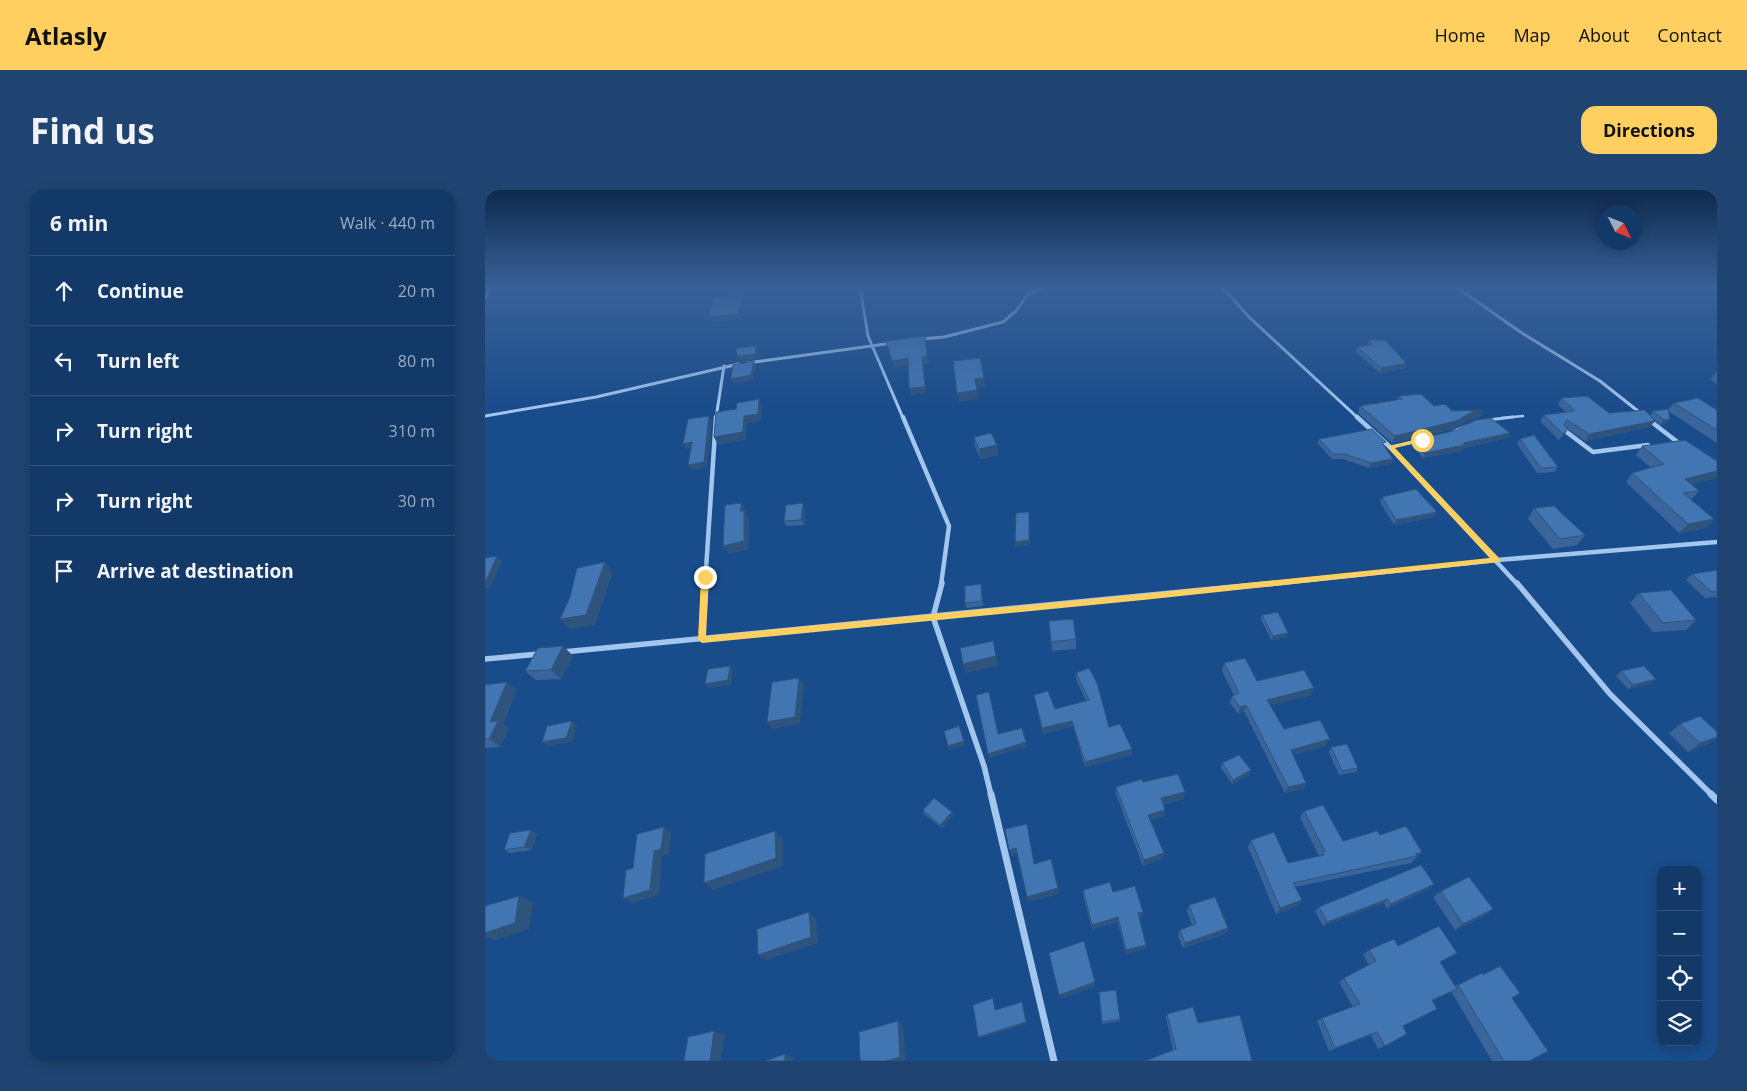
<!DOCTYPE html>
<meta charset="utf-8">
<style>
body{margin:0;font-family:"Open Sans",sans-serif;background:#204471;color:#f1f3f6}
.controls{position:absolute;right:15px;bottom:15px;display:grid;overflow:hidden;border-radius:10px;box-shadow:0 2px 12px #0003}
.controls button{width:45px;height:45px;display:grid;place-items:center;padding:0;border:0;border-bottom:1px solid #32537c;background:#133968;color:#f1f3f6;font:25px sans-serif}
.compass{position:absolute;left:1112px;top:15px;width:45px;height:45px;border-radius:50%;background:#133968;box-shadow:0 2px 12px #0003;rotate:133deg}
.stop{position:absolute;width:15px;height:15px;margin:-11px;border:4px solid #ffcf5f;border-radius:50%;background:#fff}
.stop.end{background:#ffcf5f;border-color:#fff;box-shadow:0 1px 5px #0008}
.list{margin:0;padding:0;list-style:none}
h2{display:flex;justify-content:space-between;align-items:center;height:65px;margin:0;padding:0 20px;font-size:21px}
h2 small{font-size:16px;font-weight:400;color:#9dacc0}
.list li{display:grid;grid-template-columns:32px 1fr auto;gap:15px;align-items:center;box-sizing:border-box;height:70px;padding:0 20px;border-top:1px solid #32537c}
.list b{display:block;font-size:19px;white-space:nowrap}
.list em{font-size:16px;font-style:normal;color:#9dacc0}
.icon{flex:none;width:28px;height:28px;fill:none;stroke:currentColor;stroke-width:2;stroke-linecap:round;stroke-linejoin:round}
.map{position:relative;flex:none;width:1232px;height:871px;overflow:hidden;border-radius:15px}
header{display:flex;align-items:center;gap:30px;box-sizing:border-box;height:70px;padding:0 25px;background:#ffcf5f;color:#111}
header strong{font-size:24px}
nav{display:flex;gap:28px;margin-inline-start:auto;font-size:18px}
.intro{display:flex;align-items:center;justify-content:space-between;box-sizing:border-box;height:120px;padding:0 30px}
h1{margin:0;font-size:35px}
.button{padding:12px 22px;border-radius:15px;background:#ffcf5f;color:#111;font-size:18px;font-weight:700}
main{display:flex;gap:30px;padding:0 30px}
aside{flex:1;background:#133968;border-radius:15px;box-shadow:0 2px 12px #0003}
.map>svg:first-child{display:block}
</style>
<header>
<strong>Atlasly</strong>
<nav><a>Home</a><a>Map</a><a>About</a><a>Contact</a></nav>
</header>
<div class="intro"><h1>Find us</h1><a class="button">Directions</a></div>
<main>
<aside>
<h2>6 min<small>Walk · 440 m</small></h2>
<ul class="list">
<li><svg class="icon" aria-label="ahead" viewBox="0 0 24 24"><path d="M12 20V5M6 11l6-6 6 6"/></svg><div><b>Continue</b></div><em>20 m</em></li>
<li><svg class="icon" aria-label="left" viewBox="0 0 24 24"><path d="M17 20v-9H6M10 6l-5 5 5 5"/></svg><div><b>Turn left</b></div><em>80 m</em></li>
<li><svg class="icon" aria-label="right" viewBox="0 0 24 24"><path d="M7 20v-9h11M14 6l5 5-5 5"/></svg><div><b>Turn right</b></div><em>310 m</em></li>
<li><svg class="icon" aria-label="right" viewBox="0 0 24 24"><path d="M7 20v-9h11M14 6l5 5-5 5"/></svg><div><b>Turn right</b></div><em>30 m</em></li>
<li><svg class="icon" aria-label="arrive" viewBox="0 0 24 24"><path d="M6 21V4h12l-3 4 3 4H6"/></svg><div><b>Arrive at destination</b></div></li>
</ul>
</aside>
<div class="map">
<svg width="1232" height="871" viewBox="0 0 1232 871">
<rect width="100%" height="100%" fill="#194c8a"/>
<g fill="none" stroke-linecap="round" stroke-linejoin="round">
<!-- service-far1 -->
<path stroke="#a3c6ee" stroke-width="2.5" d="M1017 228 1038 226"/>
<!-- service -->
<path stroke="#a3c6ee" stroke-width="3" d="M1003 230 1028 227
M968 242 991 232
M905 257 932 251"/>
<!-- minor-far3 -->
<path stroke="#a3c6ee" stroke-width="3" d="M375 97 383 146 418 228
M737 97 765 128 873 228
M971 97 1037 143 1115 191 1158 225
M0 108 6 97
M436 149 459 147 518 132 531 121 543 104 560 97
M262 173 408 153
M0 226 111 207 254 174
M231 228 239 176"/>
<!-- minor-far2 -->
<path stroke="#a3c6ee" stroke-width="4.5" d="M418 227 464 336 456 395
M872 227 905 257 1033 395
M1164 230 1195 254
M1079 240 1108 262 1163 255
M220 395 231 227
M777 395 1012 370 1232 352"/>
<!-- minor-far1 -->
<path stroke="#a3c6ee" stroke-width="5.5" d="M457 393 448 427 499 576 506 605
M1032 393 1125 504 1227 605
M217 449 221 393
M78 462 789 393
M0 469 54 464"/>
<!-- minor -->
<path stroke="#a3c6ee" stroke-width="7" d="M506 604 569 871
M1226 604 1232 610"/>
</g>
<!-- wall -->
<path fill="#39659a" d="M884 150 921 173 919 178 895 183 871 162 872 157 882 155Z
M1232 181V194L1225 190 1231 182Z
M914 206 949 216 996 227 986 229 968 239 907 253 873 223 875 216 912 210Z
M1076 208 1124 223 1165 226 1168 221 1183 220 1189 213 1232 220V253L1183 221 1185 229 1181 234 1175 235 1167 227 1165 237 1100 251 1083 239 1079 245 1074 250 1055 231 1059 225 1081 222 1073 215Z
M1025 243 1022 248 979 258 977 261 938 268 927 255 929 250Z
M489 247 512 255 513 265 496 269 490 257Z
M834 249 899 256 908 269 906 274 884 278 858 269H847L833 254Z
M1035 249 1073 277 1070 282 1052 283 1032 254Z
M1157 256 1232 271V288L1207 294 1214 301 1206 310 1229 329 1221 338 1194 343 1141 292 1147 283 1166 278 1151 265Z
M897 307 952 322 949 327 909 335 895 312Z
M320 318 319 335 301 336 299 331Z
M1049 318 1100 345 1092 355 1068 359 1043 329Z
M1232 380V407L1220 408 1201 390 1207 384Z
M497 399 498 416 481 418 480 413Z
M1154 403 1211 430 1201 440 1168 442 1145 413Z
M777 425 802 447 786 450 776 429Z
M564 431 591 449V459L567 461Z
M78 456 88 466 76 489 51 490 40 481Z
M739 473 772 491 829 498 826 505 785 515 799 539 841 556 808 565 818 599 800 603 759 521 753 524 745 513 747 506 749 505 737 481Z
M1136 481 1171 489 1165 494 1143 499 1131 486Z
M591 483 624 537 647 559 646 565 600 577 588 536 558 544 549 505 570 519 601 511 591 489Z
M0 495 32 500 18 534 24 539 15 557 0 558Z
M1195 534 1232 542V548L1223 554 1203 562 1184 543Z
M846 557 873 578 871 582 854 585 844 562Z
M737 573 764 585 747 594 736 578Z
M658 592 699 609 678 614 679 626 665 630 679 663 678 668 658 676 631 604V597Z
M438 620 468 626 457 638 439 624Z
M819 621 858 651 895 645 937 662 926 673 810 697 813 716 791 724 763 657 766 650 803 673 834 666 815 628Z
M46 640 52 644 46 660 25 663 19 660Z
M949 694 944 699 902 719 899 713 838 736 830 721 834 717Z
M598 700 628 702 658 722 657 727 654 728 661 755 660 759 641 764 633 732 607 739 598 705Z
M956 701 1008 719 999 726 970 740 948 707Z
M704 715 743 738 740 744 698 758 693 745 695 740 707 735 702 721Z
M913 756 972 763 955 772 970 796 997 783 1027 808 1044 871H1007L966 801 947 811 918 836 900 856 893 859 886 845 844 861 832 831 837 828 868 817 854 792 859 788 884 775 878 765 884 760Z
M614 805 635 829V831L617 834Z
M682 824 713 833 767 871 688 860 681 828Z"/>
<!-- shaded-wall -->
<path fill="#2e537d" d="M257 104 259 109 256 129 227 132 224 127Z
M440 146 444 173 439 174 441 203 426 205 424 198 437 167Z
M271 156 273 161 272 169 254 171 252 166Z
M423 168 424 175 408 178 407 171Z
M269 171 271 176 268 190 249 194 246 189Z
M921 173 919 178 895 183 896 178Z
M499 188 500 197 492 198 490 189Z
M492 200 494 209 474 212 472 203Z
M274 209 277 217 276 231 262 234 261 250 233 255 229 247 259 226Z
M999 220 996 227 986 229 968 239 907 253 910 246 989 221Z
M224 226 227 231 222 278 206 280 203 275Z
M1185 229 1181 234 1175 235 1179 230Z
M1170 231 1165 237 1100 251 1104 244Z
M1083 239 1079 245 1074 250 1078 244Z
M1025 243 1022 248 979 258 977 261 938 268 940 263 978 253Z
M207 252 210 257 201 259 198 254Z
M512 255 513 265 496 269 494 259Z
M908 269 906 274 884 278 886 273Z
M1232 281V288L1193 298 1200 289Z
M257 313 261 321V323L264 329 263 360 243 364 238 356 255 321Z
M318 313 320 318 319 335 316 330Z
M544 322 545 355 530 357V352Z
M952 322 949 327 909 335 911 330Z
M1229 329 1221 338 1194 343 1203 334Z
M12 366 17 371 5 398 0 399V393Z
M120 372 128 382 110 435 85 439 75 429Z
M803 443 802 447 786 450 788 446Z
M78 456 88 466 76 489 66 480Z
M511 466 513 476 480 483 478 474Z
M245 476 248 480 246 495 224 498 220 494Z
M314 488 319 495 315 534 287 539 282 532Z
M1171 489 1165 494 1143 499 1148 495Z
M22 492 32 500 18 534 24 539 15 557 4 549 5 532Z
M829 498 826 505 779 517 782 510Z
M761 515 759 521 753 524 755 517Z
M87 531 92 536 87 552 63 556 57 552Z
M587 531 588 536 558 544 557 538Z
M1232 547V548L1223 554 1203 562 1215 553Z
M845 549 841 556 803 566 806 560Z
M479 551 480 555 464 560 463 556Z
M541 552 542 557 504 568 503 564Z
M647 559 646 565 600 577V572Z
M766 580 764 585 747 594 748 590Z
M821 593 818 599 800 603 803 597Z
M700 602 699 609 675 614 676 608Z
M680 620 679 626 662 631 663 625Z
M467 622 468 626 457 638 455 635Z
M179 637 186 643 184 664 177 666 174 705 147 713 138 708 169 661Z
M46 640 52 644 46 660 39 657Z
M290 641 298 649V676L228 700 219 693Z
M531 658 533 664 526 666 524 660Z
M937 662 929 670 932 666 931 664Z
M679 663 678 668 658 676 659 670Z
M949 694 944 699 902 719 906 714Z
M573 698 574 704 543 712 542 707Z
M34 706 48 712 44 739 10 750 0 746V743Z
M903 709 899 713 838 736 842 732Z
M817 710 813 716 791 724 795 718Z
M1008 719 999 726 970 740 978 734Z
M324 722 331 728 333 753 281 770 273 765Z
M658 722 657 727 652 728 653 723Z
M633 727V732L607 739V735Z
M743 738 740 744 698 758 700 753Z
M661 755 660 759 641 764V760Z
M610 792V797L575 809 574 805Z
M537 812 542 834 495 848 493 847Z
M413 831 418 835 421 870 417 871H401Z
M229 841 240 845 236 871H225Z
M892 842 886 845 844 861 850 858Z
M300 864 309 868V871H300Z"/>
<!-- building -->
<path fill="#4276b3" stroke="#2e537d" d="M257 104 254 124 224 127 228 108Z
M440 146 442 166 437 167 440 197 424 198 423 168 407 171 401 151Z
M884 150H900L921 173 896 178 872 157 887 155Z
M271 156 270 164 252 166 251 158Z
M495 168 499 188 490 189 492 200 472 203 468 171Z
M269 171 266 185 246 189 248 175Z
M936 204 949 216 960 214 967 221 999 220 989 221 971 231 910 246 875 216 917 209 914 206Z
M1102 206 1124 223 1160 220 1170 231 1104 244 1082 230 1079 235 1083 239 1078 244 1059 225 1090 221 1076 208Z
M1213 208 1232 220V240L1189 213Z
M274 209 273 224 259 226 258 242 229 247 231 222 251 219 252 213Z
M1183 219 1185 229 1179 230 1168 221Z
M224 226 219 272 203 275 207 252 198 254 203 229Z
M1006 228 1025 243 978 253 980 255 940 263 929 250 972 240 991 230Z
M887 239 901 252 897 253 908 269 886 273 860 264H848L834 249Z
M506 243 512 255 494 259 489 247Z
M1049 245 1073 277 1056 278 1035 249Z
M1200 250 1232 271V281L1200 289 1214 301 1198 303 1229 329 1203 334 1147 283 1179 274 1157 256Z
M931 299 952 322 911 330 897 307Z
M257 313 255 321H259V351L238 356 240 315Z
M318 313 316 330 299 331 301 315Z
M1069 316 1100 345 1075 349 1049 318Z
M544 322V350L530 352 531 323Z
M12 366 0 393V368Z
M120 372 101 425 75 429 85 407 92 378Z
M1232 380V401L1227 402 1207 384Z
M496 394 497 411 480 413V396Z
M1186 400 1211 430 1178 433 1154 403Z
M793 422 803 443 788 446 777 425Z
M588 429 591 449 566 452 564 431Z
M508 451 511 466 478 474 475 458Z
M78 456 66 480 40 481 53 458Z
M760 468 772 491 819 480 829 498 782 510 799 539 835 530 845 549 806 560 821 593 803 597 761 515 755 517 747 506 754 503 739 473Z
M245 476 243 490 220 494 223 479Z
M1159 476 1171 489 1148 495 1136 481Z
M604 478 612 493 624 537 635 534 647 559 600 572 587 531 557 538 549 505 563 501 570 519 604 510 591 483Z
M314 488 310 527 282 532 287 492Z
M22 492 5 532 13 531 4 549H0V495Z
M504 502 513 544 537 538 541 552 503 564 491 505Z
M1215 526 1232 542V547L1215 553 1195 534Z
M87 531 81 548 57 552 62 536Z
M474 536 479 551 463 556 459 541Z
M862 554 873 578 857 581 846 557Z
M754 565 766 580 748 590 737 573Z
M693 584 700 602 676 608 680 620 663 625 679 663 659 670 631 597 657 589 658 592Z
M449 608 467 622 455 635 438 620Z
M838 615 858 651 892 641 895 645 921 636 937 662 931 664 932 666 808 693 817 710 795 718 766 650 789 642 803 673 839 665 837 662 840 661 819 621Z
M542 634 549 674 566 669 573 698 542 707 531 658 524 660 520 639Z
M179 637 176 659 169 661 165 700 138 708 141 680 148 678 152 644Z
M46 640 39 657 19 660 25 643Z
M290 641 291 668 219 693 220 664Z
M936 675 949 694 906 714 903 709 842 732 834 717Z
M984 687 1008 719 978 734 956 701Z
M625 692 628 702 650 696 658 722 653 723 661 755 641 760 633 727 607 735 598 700Z
M34 706 30 733 0 743V716Z
M730 707 743 738 700 753 695 740 711 734 704 715Z
M324 722 326 747 273 765 272 739Z
M954 736 972 763 955 772 972 799 947 810 952 819 918 836 922 844 900 856 892 842 850 858 837 828 875 814 859 788 891 771 884 760 909 749 913 756Z
M599 751 610 792 574 805 564 763Z
M1015 776 1035 803 1027 808 1063 861 1044 871H1019L973 795 997 783 998 785Z
M631 800 635 829 617 832 614 802Z
M508 808 510 820 537 812 541 832 493 847 488 815Z
M708 817 713 833 755 825 767 871H660L691 859 682 824Z
M413 831 415 867 401 871H375L374 842Z
M229 841 225 871H199L203 847Z
M300 864V871H280Z"/>
<!-- sky -->
<linearGradient id="sky" x2="0" y2="1"><stop stop-color="#0e2a4c"/><stop offset="0.44" stop-color="#386198"/><stop offset="1" stop-color="#386198" stop-opacity="0"/></linearGradient>
<rect width="1232" height="219" fill="url(#sky)"/>
<!-- route -->
<path fill="#ffcf5f" d="M937 248 939 251 910 258 1014 368V372L658 410 217 453 213 450 216 387 220 384 224 387 221 446 658 404 1005 368 902 257Z"/>
</svg>
<div class="controls">
<button>+</button>
<button>−</button>
<button><svg class="icon" aria-label="locate" viewBox="0 0 24 24"><circle cx="12" cy="12" r="6"/><path d="M12 2v4M12 18v4M2 12h4M18 12h4"/></svg></button>
<button><svg class="icon" aria-label="layers" viewBox="0 0 24 24"><path d="M12 4l9 5-9 5-9-5zM3 14l9 5 9-5"/></svg></button>
</div>
<svg class="compass" viewBox="-18 -18 36 36"><path d="M0-13l5 13h-10z" fill="#e53935"/><path d="M0 13l5-13h-10z" fill="#9dacc0"/></svg>
<div class="stop" style="left:937px;top:250px"></div>
<div class="stop end" style="left:220px;top:387px"></div>
</div>
</main>
